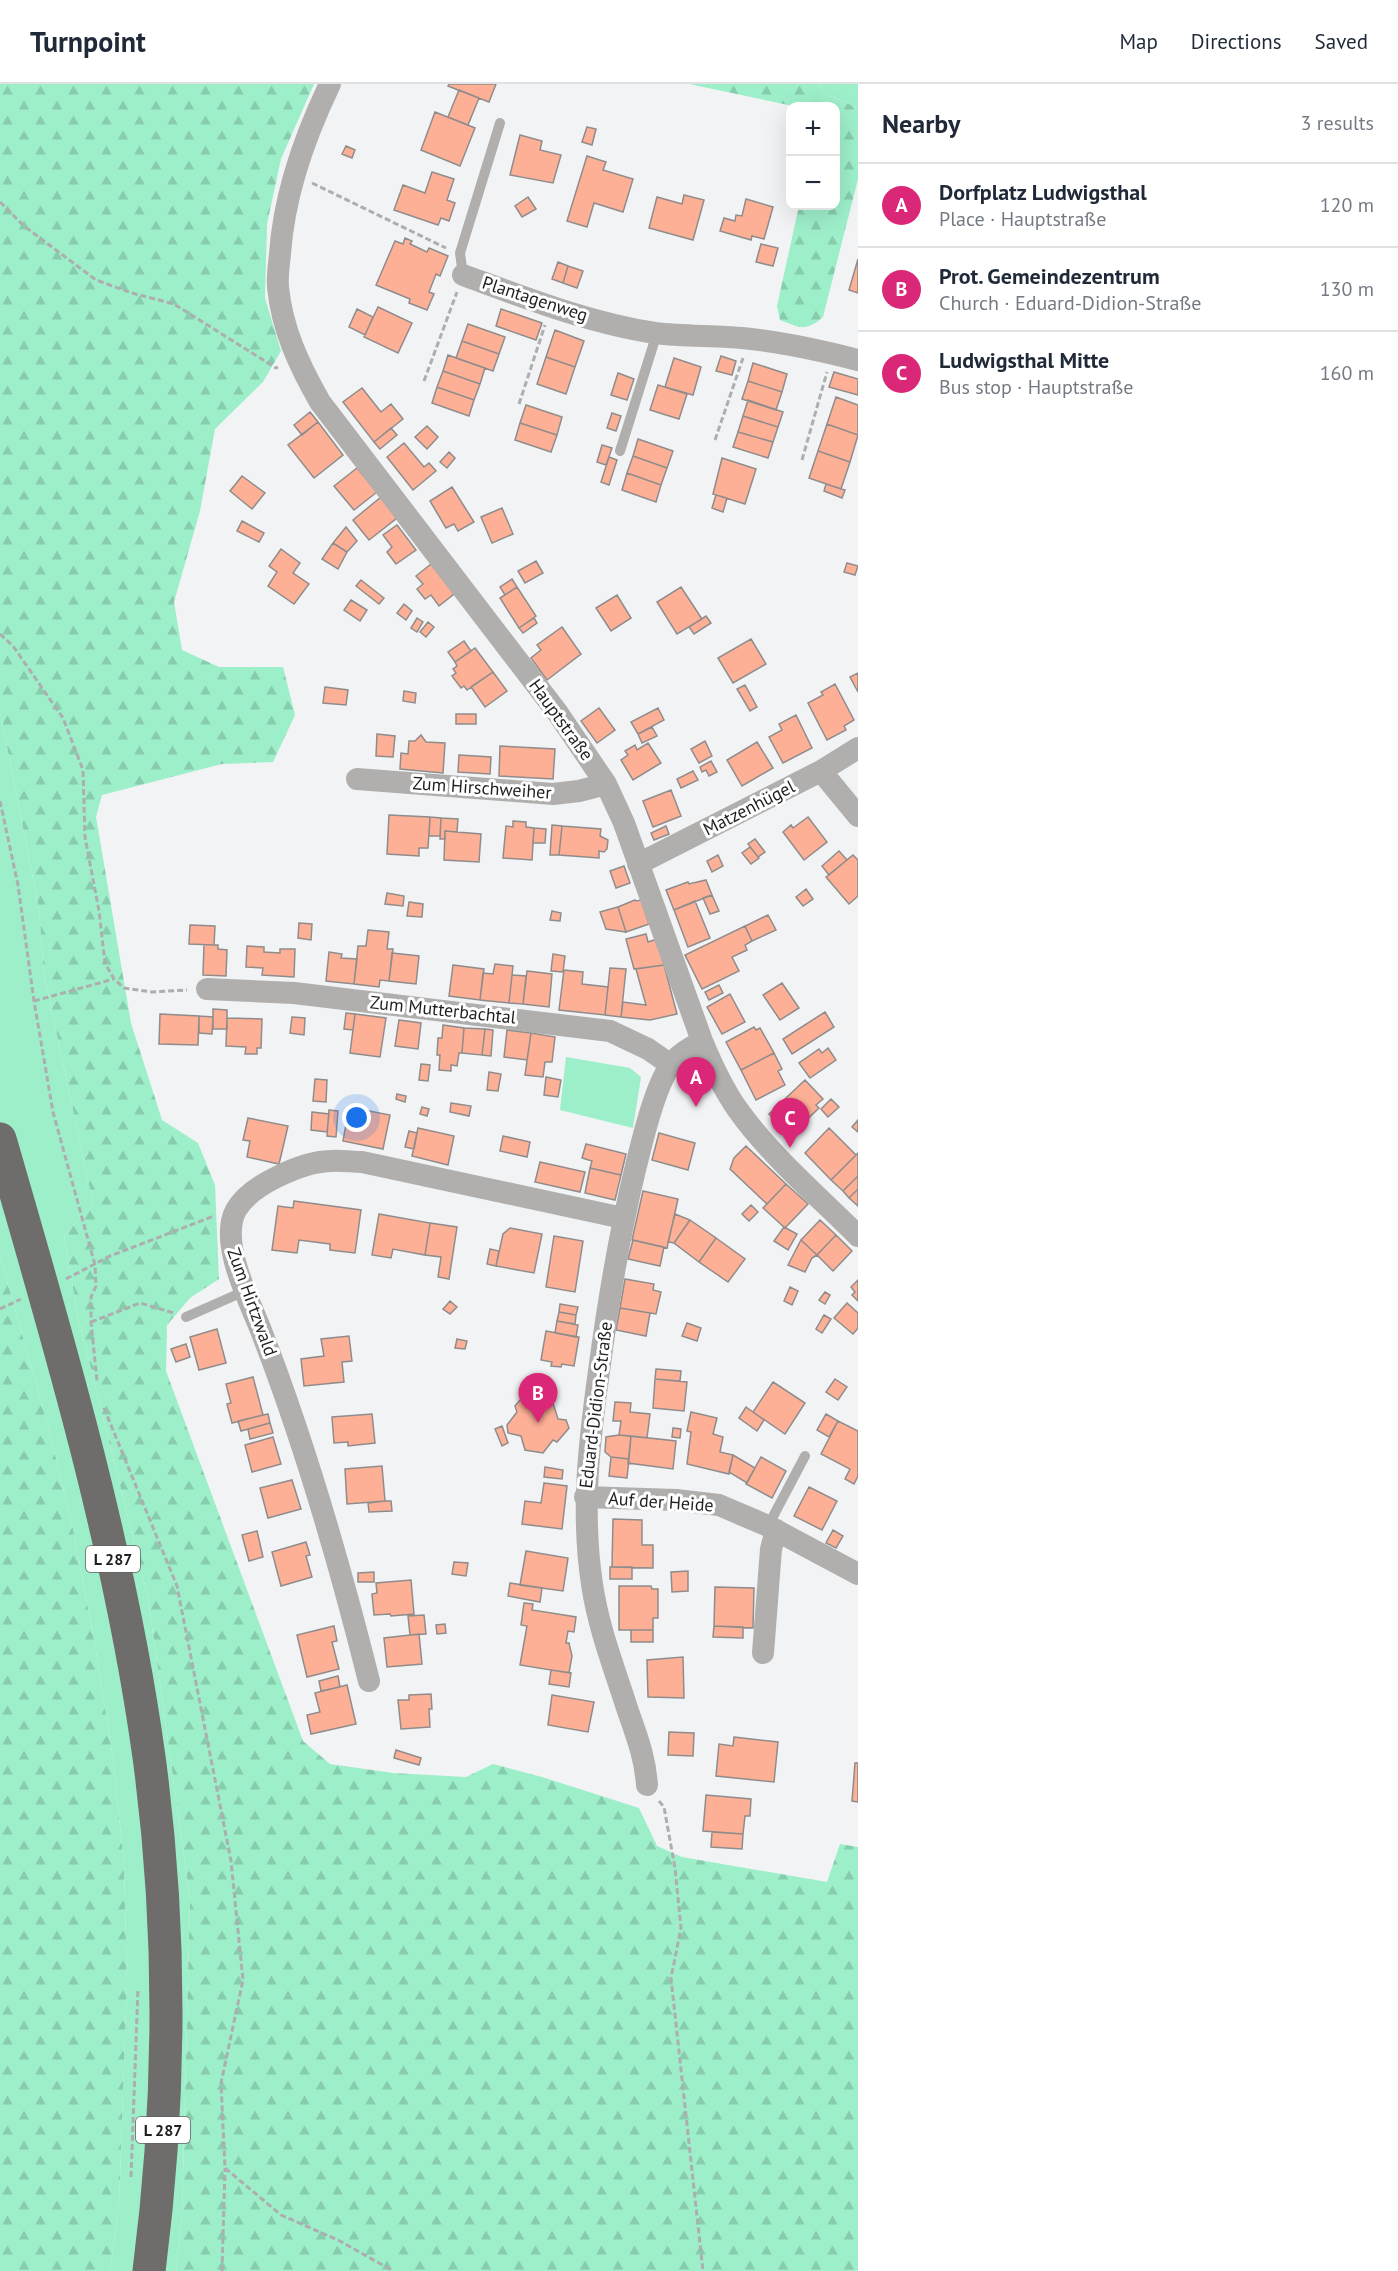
<!DOCTYPE html>
<meta charset="utf-8">
<style>
body{margin:0;font-family:"PT Sans",sans-serif;background:#f2f2f3;color:#1f2937}
.controls{position:absolute;right:18px;top:18px;display:grid;overflow:hidden;border-radius:12px;box-shadow:0 6px 24px #0002}
.controls button{width:54px;height:54px;display:grid;place-items:center;padding:0;border:0;border-bottom:2px solid #e0e1e3;background:#fff;color:#1f2937;font:30px sans-serif}
.you{position:absolute;left:357px;top:1034px;width:21px;height:21px;margin:-15px;border:4px solid #fff;border-radius:50%;background:#1a73e8;box-shadow:0 0 0 9px #1a73e833}
.badge{display:grid;place-items:center;width:39px;height:39px;border-radius:50%;background:#db2777;color:#fff;font-size:20px;font-weight:700}
.pin{position:absolute;translate:-50% -50px;filter:drop-shadow(0 2px 3px #0008)}
.pin::after{content:'';position:absolute;top:32px;width:21px;height:18px;background:inherit;clip-path:polygon(0 0,100% 0,50% 100%)}
.list{margin:0;padding:0;list-style:none}
h2{display:flex;justify-content:space-between;align-items:center;height:78px;margin:0;padding:0 24px;font-size:26px}
h2 small{font-size:20px;font-weight:400;color:#747a83}
.list li{display:grid;grid-template-columns:39px 1fr auto;gap:18px;align-items:center;box-sizing:border-box;height:84px;padding:0 24px;border-top:2px solid #e0e1e3}
.list b{display:block;font-size:22px;white-space:nowrap}
.list p{margin:0;font-size:20px;white-space:nowrap;color:#747a83}
.list em{font-size:20px;font-style:normal;color:#747a83}
.map{position:relative;flex:none;width:858px;height:2187px;overflow:hidden}
header{display:flex;align-items:center;gap:36px;box-sizing:border-box;height:84px;padding:0 30px;background:#fff;border-bottom:2px solid #e0e1e3}
header strong{font-size:28px}
nav{display:flex;gap:33px;margin-inline-start:auto;font-size:21px}
main{display:flex}
aside{flex:1;background:#fff}
.map>svg:first-child{display:block}
</style>
<header>
<strong>Turnpoint</strong>
<nav><a>Map</a><a>Directions</a><a>Saved</a></nav>
</header>
<main>
<div class="map">
<svg width="858" height="2187" viewBox="0 0 858 2187">
<defs>
<pattern id="forest-firs" width="22" height="20" patternUnits="userSpaceOnUse" patternTransform="scale(1.5)"><rect width="22" height="20" fill="#9defca"/><path d="M5 1l3.5 6h-7zM16 11l3.5 6h-7z" fill="#87ccad"/></pattern>
</defs>
<rect width="100%" height="100%" fill="#f1f3f5"/>
<!-- green -->
<path fill="#9defca" d="M819 0H858V24L826 10Z
M0 627 39 825 44 890 93 1120 64 1152 78 1233 148 1514 190 1815 182 2131 176 2187H110L119 2121 127 1899 124 1780 113 1675 95 1561 73 1445 49 1346 0 1172Z
M566 973 630 984 641 993 633 1044 560 1026Z"/>
<!-- forest -->
<path fill="url(#forest-firs)" d="M0 0H314L281 75 267 140 265 214 281 267 263 298 215 345 200 427 174 518 182 566 219 583H283L295 631 273 678 222 680 102 711 96 733 131 939 162 1036 198 1059 215 1101 219 1195 190 1214 167 1241 166 1287 303 1657 330 1680 393 1689 466 1693 493 1680 542 1693 639 1724 657 1762 682 1773 827 1798 840 1760 858 1763V2187H176L182 2131 190 1815 148 1514 78 1233 64 1152 93 1120 44 890 39 825 0 627Z
M689 0H819L826 10 858 24V95L823 233C806 248 800 244 780 236L777 222 799 122H836V22H793Z
M0 1172 49 1346 73 1445 95 1561 113 1675 124 1780 127 1899 119 2121 110 2187H0Z"/>
<!-- building -->
<path fill="#feb097" stroke="#8f8c8b" stroke-width="1.5" d="M449 0H496L489 18 448 2Z
M459 6 479 14 468 41 448 33Z
M435 28 475 44 460 82 421 66Z
M587 43 596 45 592 61 582 58Z
M520 51 542 57 540 66 561 71 553 99 510 91Z
M346 62 355 66 352 74 342 70Z
M587 72 606 78 603 86 633 95 623 128 594 119 587 143 567 137Z
M432 88 454 95 447 116 455 119 449 137 441 134 438 141 394 126 403 101 425 109Z
M684 111 704 116 693 156 649 144 657 113 682 120Z
M528 113 536 125 522 133 515 122Z
M746 115 773 123 764 155 752 152 751 156 720 147 724 134 735 137 736 131 742 132Z
M405 154 412 157 410 160 427 168 429 164 448 172 440 192 436 190 429 208 434 210 427 226 409 219 410 215 376 201 395 157 403 160Z
M761 160 778 164 773 182 756 178Z
M858 175V209L849 206Z
M558 178 568 182 563 199 552 195Z
M568 182 583 187 577 204 563 199Z
M378 223 412 239 398 269 364 253Z
M357 225 373 233 365 251 349 243Z
M501 225 542 239 536 256 496 242Z
M468 240 505 253 499 270 462 257Z
M555 246 584 257 575 283 546 273Z
M462 257 499 270 493 287 456 274Z
M448 271 485 284 480 300 443 287Z
M721 272 736 277 732 291 716 287Z
M546 273 575 283 566 310 537 300Z
M674 274 701 283 693 311 665 303Z
M753 279 787 290 782 308 748 297Z
M443 287 480 300 474 316 437 303Z
M834 288 858 295V311L829 303Z
M618 289 634 295 627 316 611 311Z
M748 297 782 308 776 326 742 315Z
M658 301 687 310 679 335 650 326Z
M437 303 474 316 469 332 432 319Z
M362 304 381 328 391 320 403 335 374 358 343 318Z
M836 313 858 321V351L827 340Z
M748 316 783 328 778 343 743 332Z
M526 321 562 333 557 351 520 339Z
M310 328 318 338 302 351 294 341Z
M612 329 621 332 616 347 607 344Z
M743 332 778 343 773 358 738 348Z
M318 338 343 371 314 394 288 361Z
M520 339 557 351 551 368 515 356Z
M827 340 858 351 850 378 818 367Z
M427 342 438 353 427 365 415 353Z
M391 344 397 351 380 365 374 358Z
M738 348 773 358 768 374 733 363Z
M638 355 673 367 667 384 633 372Z
M404 359 424 383 429 379 436 387 413 406 387 373Z
M602 361 612 364 606 381 597 378Z
M818 367 850 378 841 405 809 394Z
M449 368 455 374 447 384 440 378Z
M633 372 667 384 661 401 627 389Z
M609 373 617 376 609 401 601 398Z
M722 374 756 385 745 420 713 410Z
M357 384 377 408 354 426 334 402Z
M627 389 661 401 656 418 622 406Z
M242 392 265 409 252 425 230 407Z
M826 400 845 406 842 414 824 407Z
M452 403 474 438 458 447 454 440 446 444 430 417Z
M716 411 727 414 723 428 712 424Z
M381 413 397 434 369 456 353 436Z
M502 424 513 450 492 459 481 433Z
M242 437 264 449 259 458 237 447Z
M397 441 416 466 396 480 387 468 392 463 383 451Z
M346 443 357 457 347 468 333 459Z
M333 459 347 468 338 485 322 475Z
M281 465 300 479 293 489 309 500 294 520 268 502 277 488 269 482Z
M536 477 543 489 525 499 518 487Z
M847 479 858 482 855 491 844 488Z
M431 480 454 510 439 522 431 511 425 515 417 505 423 500 416 492Z
M512 495 517 503 505 511 500 503Z
M361 496 384 514 379 520 356 502Z
M517 503 536 532 519 544 500 514Z
M681 503 702 535 677 550 657 518Z
M617 511 631 534 611 547 596 524Z
M351 516 367 526 360 537 344 526Z
M404 520 412 527 406 536 397 529Z
M706 532 711 539 694 550 689 543Z
M417 534 423 538 417 548 411 544Z
M534 534 537 539 523 549 519 544Z
M428 538 434 543 426 553 420 548Z
M562 543 581 570 547 596 531 574 541 566 537 561Z
M751 555 766 580 733 599 718 574Z
M464 557 471 567 455 578 448 568Z
M475 564 493 588 467 606 464 602 461 604 452 592 456 589 453 585 457 582 455 578Z
M493 588 507 607 485 623 471 603Z
M858 589V608L850 593Z
M835 600 854 636 844 642 846 646 827 656 808 619 823 611 821 608Z
M745 601 757 623 750 627 737 605Z
M325 603 348 606 346 621 323 619Z
M404 607 416 609 415 619 403 617Z
M599 624 615 646 597 659 581 637Z
M658 624 664 636 638 650 631 638Z
M456 630H476V640H456Z
M796 631 812 664 783 679 769 653 782 646 779 640Z
M652 643 657 652 642 659 638 650Z
M377 650 395 652 393 673 376 672Z
M421 651 426 658 445 659 443 689 400 685 401 669 408 670 409 657H415Z
M705 657 712 672 699 679 691 665Z
M757 658 773 684 742 702 727 676Z
M648 659 661 679 633 696 621 676 628 671 625 667 635 661 637 666Z
M500 662 555 665 553 695 499 692Z
M459 671 491 673 490 690 458 688Z
M711 677 717 688 709 692 706 686 702 688 700 683Z
M693 687 698 696 681 704 677 695Z
M671 706 681 732 653 743 643 717Z
M389 731 430 733 428 764H419V772L387 770Z
M430 733 441 734 440 752H429Z
M808 733 827 758 804 776 783 748 791 741 793 744Z
M441 734 458 735 457 748 445 747V755H440Z
M513 737 526 738V743L534 744 532 776 503 774 506 742 513 743Z
M552 741 562 742 559 771H550Z
M562 742 601 745 600 752 608 756 607 765 604 768 599 767V774L559 771Z
M666 742 669 750 654 756 651 749Z
M534 744 546 745 545 759H533Z
M445 747 481 750 479 778 444 776Z
M755 755 765 768 758 773 748 760Z
M750 763 759 774 751 780 742 769Z
M839 767 847 776 829 791 822 782Z
M718 771 723 782 712 788 707 777Z
M853 771 858 776V812L849 820 826 793Z
M624 782 630 799 616 804 610 787Z
M706 796 712 811 674 826 666 806 688 798 689 800Z
M806 805 813 815 803 822 796 813Z
M387 809 404 812 403 822 385 820Z
M712 811 719 827 710 830 703 814Z
M635 816 636 817 641 816 649 840 626 848 618 823Z
M695 817 710 854 688 863 674 826Z
M409 818 423 820 422 833 407 832Z
M618 823 626 848 606 845 600 828Z
M552 827 561 829 560 837 550 836Z
M768 831 776 846 752 857 745 842Z
M299 839 312 840 311 856 298 854Z
M190 841 215 842 214 861 189 860Z
M745 842 752 857 745 861 747 866 732 873 739 887 702 905 685 871Z
M368 846 389 848 387 865H393L389 897 380 896 379 903 354 900 358 862H366Z
M646 850 648 858 657 855 664 881 634 885 626 855Z
M204 861H218V865L227 866 226 892 203 891Z
M247 862 264 863V868L280 869V865H295L294 893 262 891 263 884 246 883Z
M329 868 342 870 341 874 357 875 354 900 326 897Z
M392 869 419 872 416 900 389 897Z
M553 870 565 872 563 888 551 887Z
M495 880 513 882 509 919 480 916 483 889 493 890Z
M453 881 484 885 480 916 449 912Z
M664 881 677 930 650 936 621 933 623 918 646 921 636 885Z
M610 884 626 885 621 933 605 931Z
M564 886 583 888 582 900 608 903 605 931 559 926Z
M527 887 552 890 549 923 523 920Z
M512 891 526 892 523 920 509 919Z
M782 899 799 924 780 936 763 911Z
M719 901 723 909 709 916 705 908Z
M730 910 745 938 722 950 707 923Z
M213 925 227 926V945H213Z
M825 928 834 943 792 970 783 955Z
M346 929 355 930 353 946 344 945Z
M160 930 199 932 198 961 159 960Z
M355 930 386 934 380 973 350 969Z
M199 932 213 933 212 950 199 949Z
M292 933 305 934 304 951 290 949Z
M227 934 262 935 261 964H257V970H245L246 963 226 962Z
M399 936 421 939 418 965 395 962Z
M443 941 464 944 462 969H459L457 982 451 981V987L439 986 440 971H437L438 954H442Z
M754 943 756 946 760 944 774 969 741 986 726 958Z
M464 944 485 945 482 971 462 969Z
M485 945 493 946 491 972 482 971Z
M507 946 531 949 527 976 504 973Z
M531 949 555 953 552 978H545L543 993 525 991Z
M828 964 836 976 810 994 799 979 819 965 822 969Z
M774 969 782 985 778 987 785 1001 756 1016 741 986Z
M421 980 430 981 428 997 419 996Z
M489 988 501 990 498 1007 487 1006Z
M546 993 561 996 558 1013 544 1011Z
M315 995 327 996 326 1018 313 1017Z
M805 996 823 1015 816 1021 819 1024 790 1052 769 1030Z
M397 1010 406 1012 405 1018 396 1015Z
M831 1015 839 1023 828 1033 821 1025Z
M451 1019 471 1022 469 1032 450 1028Z
M349 1023 390 1031 383 1065 343 1057Z
M422 1023 429 1025 427 1032 420 1030Z
M329 1026 338 1027 336 1053 327 1052Z
M312 1028 329 1030 327 1048 311 1046Z
M248 1034 288 1042 279 1080 247 1073 250 1057 243 1056Z
M858 1036V1048L852 1043Z
M418 1044 454 1052 448 1081 412 1072Z
M829 1044 856 1071 831 1096 805 1069Z
M409 1047 417 1049 414 1065 405 1063Z
M659 1049 695 1059 688 1086 652 1076Z
M503 1052 530 1058 527 1073 500 1067Z
M586 1060 626 1070 621 1091 590 1084 592 1077 582 1074Z
M746 1062 786 1100 767 1120 730 1085 734 1074Z
M858 1069V1092L843 1107 831 1096Z
M540 1078 585 1088 580 1108 535 1098Z
M590 1084 621 1091 615 1116 585 1109Z
M858 1092V1105L849 1114 843 1107Z
M786 1100 808 1120 785 1144 763 1124Z
M858 1105V1122L849 1114Z
M643 1107 678 1115 667 1164 632 1156Z
M294 1117 361 1126 355 1169 330 1166V1160L299 1156 297 1169 272 1166 278 1122 293 1124Z
M751 1121 758 1128 749 1137 742 1130Z
M379 1130 430 1139 425 1171 393 1165 391 1174 372 1171Z
M675 1130 690 1136 674 1159 668 1158Z
M690 1136 716 1154 699 1178 674 1159Z
M820 1136 836 1151 817 1171 801 1156Z
M430 1139 457 1143 449 1195 438 1193 441 1173 425 1171Z
M784 1143 797 1150 788 1166 774 1157Z
M510 1144 542 1150 534 1189 496 1182 503 1150Z
M836 1151 852 1167 833 1187 817 1171Z
M554 1152 583 1157 575 1208 546 1203Z
M716 1154 745 1175 728 1198 699 1178Z
M633 1156 664 1163 660 1182 628 1175Z
M801 1156 817 1171 812 1174 805 1188 788 1181Z
M490 1165 499 1167 496 1182 487 1180Z
M625 1195 654 1200 653 1206 661 1208 656 1230 620 1224Z
M858 1196V1217L852 1211 855 1208 851 1203Z
M790 1203 798 1207 792 1221 784 1217Z
M825 1208 830 1211 825 1220 819 1216Z
M450 1217 457 1223 450 1230 443 1225Z
M847 1219 858 1229V1244L853 1250 834 1234Z
M560 1220 578 1223 576 1231 559 1228Z
M620 1224 650 1229 646 1252 616 1246Z
M559 1228 576 1231 575 1240 557 1237Z
M824 1231 831 1235 822 1249 816 1245Z
M557 1237 578 1241 576 1253 555 1249Z
M687 1239 701 1244 697 1257 682 1252Z
M217 1245 226 1279 199 1286 190 1253Z
M546 1247 579 1253 574 1282 562 1280 561 1283 551 1282 552 1278 541 1276Z
M349 1252 352 1277 342 1278 344 1298 304 1302 301 1275 324 1272 321 1255Z
M457 1255 467 1257 465 1265 455 1264Z
M186 1260 190 1273 176 1278 171 1265Z
M656 1285 681 1287 680 1297 655 1295Z
M253 1293 263 1331 232 1339 227 1320 231 1319 226 1300Z
M655 1295 687 1298 684 1327 653 1324Z
M835 1295 847 1303 838 1316 826 1308Z
M773 1298 805 1319 785 1350 753 1328Z
M535 1310 551 1313 558 1335 566 1336 569 1344 557 1358 553 1356 543 1369 525 1366 521 1352 508 1349 507 1341 517 1328 515 1322 521 1315 529 1317Z
M615 1318 631 1319 630 1328 650 1330 647 1354 619 1351 621 1337H613Z
M746 1323 764 1336 757 1347 739 1334Z
M691 1328 717 1334 713 1350 723 1353 720 1368 733 1371 729 1390 687 1380 691 1348 687 1347Z
M268 1330 270 1339 241 1347 238 1337Z
M372 1330 375 1359 348 1362V1358L334 1359 332 1333Z
M826 1330 838 1337 829 1353 817 1346Z
M838 1337 858 1347V1392L854 1400 845 1395 850 1385 821 1370Z
M270 1339 273 1349 250 1355 248 1345Z
M502 1342 508 1359 502 1362 495 1345Z
M673 1344 681 1345 680 1354 672 1353Z
M619 1351 631 1352 629 1375 611 1373 605 1368 606 1353Z
M631 1352 676 1357 673 1385 628 1379Z
M273 1353 281 1380 252 1388 245 1361Z
M733 1371 755 1384 747 1399 729 1388Z
M611 1373 629 1375 627 1394 609 1392Z
M761 1373 786 1387 772 1414 746 1400Z
M382 1382 385 1417 347 1420 345 1385Z
M545 1383 563 1386 562 1395 544 1393Z
M292 1396 301 1425 268 1434 260 1404Z
M544 1399 567 1402 562 1445 522 1440 525 1417 541 1419Z
M809 1403 837 1417 822 1446 794 1432Z
M385 1417H391L392 1427 369 1428 368 1419Z
M613 1435 642 1436V1461H653V1484L612 1483Z
M833 1446 843 1452 836 1464 826 1459Z
M257 1447 263 1473 249 1477 242 1451Z
M306 1458 310 1471 306 1472 312 1493 281 1502 272 1468Z
M526 1467 568 1474 563 1507 520 1501Z
M454 1478 468 1479 466 1492 452 1490Z
M610 1483H632V1495H610Z
M688 1487V1507L672 1508 671 1488Z
M374 1488V1498H358V1489Z
M411 1496 414 1530 391 1532 390 1530 374 1531 372 1510 377 1509 376 1499Z
M510 1499 542 1504 540 1518 508 1512Z
M619 1502H651L652 1505H658V1534H653V1546H619Z
M715 1503 754 1504 753 1544 714 1542Z
M524 1519 533 1520 532 1526 576 1533 574 1548 568 1547 566 1559H569L572 1572 569 1589 520 1581 527 1542 521 1541Z
M424 1531 426 1550 410 1551 408 1532Z
M445 1540 446 1549 437 1550 436 1541Z
M334 1542 337 1557 332 1558 339 1585 307 1593 297 1551Z
M714 1542 743 1543V1554L713 1553Z
M631 1546H653V1558H631Z
M419 1550 422 1580 387 1583 384 1554Z
M683 1573 684 1614 648 1613 647 1576Z
M551 1586 571 1589 569 1603 549 1600Z
M338 1592 340 1603 321 1607 319 1597Z
M347 1601 356 1640 311 1650 307 1631 320 1628 315 1609Z
M431 1610 432 1625H429L430 1643 401 1645 398 1616H409V1611Z
M552 1611 594 1618 588 1648 548 1641Z
M669 1648 694 1649 693 1672 668 1671Z
M734 1653 778 1658 774 1698 716 1692 719 1660 733 1662Z
M396 1666 421 1674 419 1681 394 1674Z
M855 1679H858V1718L852 1717Z
M706 1711 751 1715 750 1732H745L743 1750 703 1747Z
M712 1748 743 1750 742 1765 711 1763Z"/>
<g fill="none" stroke-linecap="round" stroke-linejoin="round">
<!-- path -->
<path stroke="#acaeb0" stroke-width="3" stroke-dasharray="6 3" stroke-linecap="butt" d="M312 99 446 164
M0 118 24 142 96 196 132 209 174 220 276 284 278 283
M424 297 457 208
M519 320 545 241
M715 356 743 274
M802 376 827 288
M0 550 13 562 63 634 83 686 85 753 99 827 105 879 114 895 124 904 152 908 187 906
M0 717 18 801 34 917 53 1028 95 1181 96 1202 91 1213V1238L97 1297
M34 917 114 895
M66 1195 110 1172 214 1132
M0 1225 21 1215
M91 1238 140 1219 174 1229
M104 1324 177 1502 231 1777 243 1896 221 1999 225 2084 281 2131 340 2157 393 2187
M659 1717 664 1723 675 1784 681 1844 671 1894 703 2187
M131 2093 138 1905
M222 2187 225 2084"/>
<!-- service -->
<path stroke="#b0afae" stroke-width="10" d="M463 191 460 169 500 39
M620 367 657 249
M186 1233 245 1207
M768 1442 805 1372"/>
<!-- minor -->
<path stroke="#b0afae" stroke-width="22" d="M330 0C304 54 284 110 280 170 279 181 277 192 278 203 282 245 299 281 320 318L557 628 606 700 624 739 702 957C712 981 723 1005 738 1026 770 1071 819 1113 858 1152
M463 191C526 214 589 239 655 249 687 253 719 251 751 255 787 259 823 267 858 276
M821 687 858 732
M357 695 553 710 579 707 606 700
M638 780 821 687 858 664
M207 905 294 909 610 947 648 965 671 981
M585 1413 676 1416 719 1421 768 1442 858 1490
M763 1569 771 1465 776 1446
M369 1597C339 1477 305 1359 260 1244 248 1214 219 1157 236 1126 250 1101 302 1078 330 1077 341 1076 352 1078 362 1078L623 1134
M647 1701C645 1673 637 1653 628 1627 615 1586 598 1543 592 1500 581 1428 589 1359 599 1287 608 1219 619 1152 635 1086 642 1058 654 1005 670 982 677 971 690 964 702 957"/>
<!-- trunk -->
<path stroke="#6e6d6b" stroke-width="33" d="M0 1055C59 1259 120 1463 149 1673 172 1843 171 2017 149 2187"/>
</g>
<g text-anchor="middle" stroke-width="6" stroke-linejoin="round" paint-order="stroke">
<!-- shield labels -->
<g fill="#fff" stroke="#626263" stroke-width="1.5">
<rect x="86" y="1462" width="54" height="26" rx="4.5"/>
<rect x="136" y="2033" width="54" height="26" rx="4.5"/>
</g>
<g font-size="16" font-weight="bold" fill="#1e1f20">
<text x="113" y="1481">L 287</text>
<text x="163" y="2052">L 287</text>
</g>
<!-- street labels -->
<g font-size="18" fill="#1e1f20" stroke="#fff">
<text transform="translate(535 215) rotate(18)" y="6">Plantagenweg</text>
<text transform="translate(561 636) rotate(54)" y="6">Hauptstraße</text>
<text transform="translate(482 704) rotate(4)" y="6">Zum Hirschweiher</text>
<text transform="translate(749 724) rotate(-27)" y="6">Matzenhügel</text>
<text transform="translate(443 926) rotate(6)" y="6">Zum Mutterbachtal</text>
<text transform="translate(252 1218) rotate(70)" y="6">Zum Hirtzwald</text>
<text transform="translate(596 1321) rotate(-83)" y="6">Eduard-Didion-Straße</text>
<text transform="translate(661 1418) rotate(4)" y="6">Auf der Heide</text>
</g>
</g>
</svg>
<div class="controls">
<button>+</button>
<button>−</button>
</div>
<div class="you"></div>
<div class="pin badge" style="left:696px;top:1023px">A</div>
<div class="pin badge" style="left:538px;top:1339px">B</div>
<div class="pin badge" style="left:790px;top:1064px">C</div>
</div>
<aside>
<h2>Nearby<small>3 results</small></h2>
<ul class="list">
<li><span class="badge">A</span><div><b>Dorfplatz Ludwigsthal</b><p>Place · Hauptstraße</p></div><em>120 m</em></li>
<li><span class="badge">B</span><div><b>Prot. Gemeindezentrum</b><p>Church · Eduard-Didion-Straße</p></div><em>130 m</em></li>
<li><span class="badge">C</span><div><b>Ludwigsthal Mitte</b><p>Bus stop · Hauptstraße</p></div><em>160 m</em></li>
</ul>
</aside>
</main>
